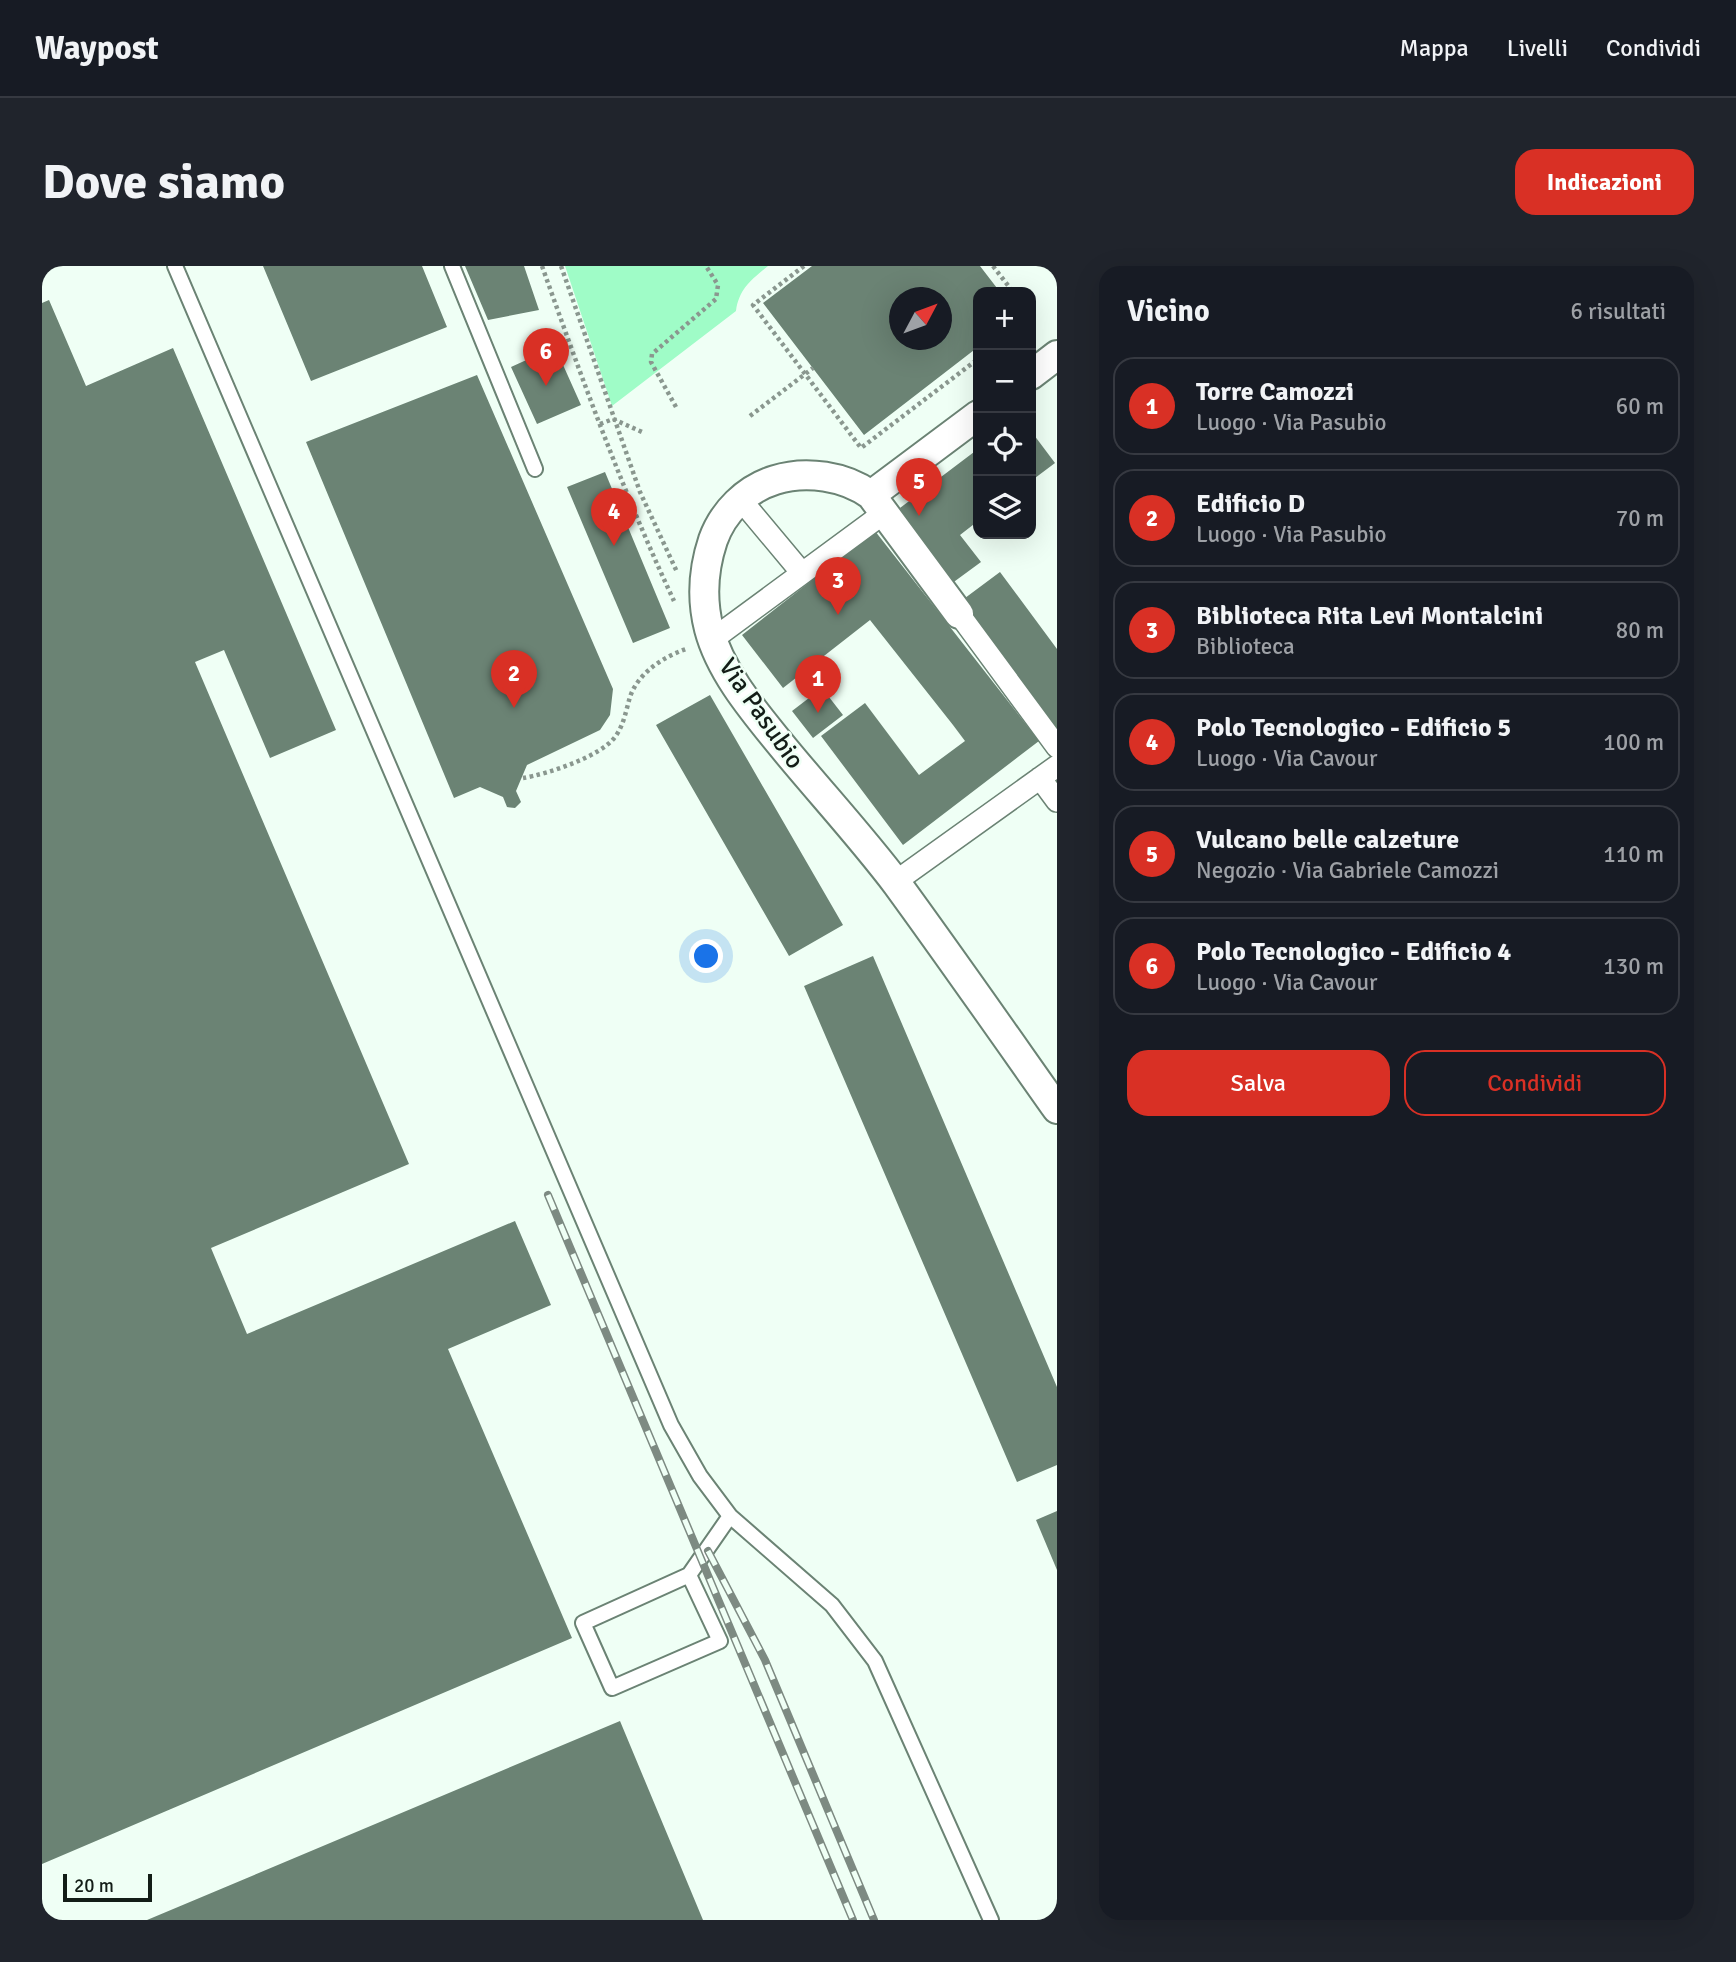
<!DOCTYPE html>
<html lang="it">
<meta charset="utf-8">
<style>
body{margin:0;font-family:Signika,sans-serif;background:#20242c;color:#f1f3f6}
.controls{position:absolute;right:21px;top:21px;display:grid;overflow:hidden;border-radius:14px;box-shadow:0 7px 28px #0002}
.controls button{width:63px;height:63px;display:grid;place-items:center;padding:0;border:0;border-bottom:2px solid #363941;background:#171b24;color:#f1f3f6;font:35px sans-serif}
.compass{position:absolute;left:847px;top:21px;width:63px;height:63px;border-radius:50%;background:#171b24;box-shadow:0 7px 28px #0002;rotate:49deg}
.scale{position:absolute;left:21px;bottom:18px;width:89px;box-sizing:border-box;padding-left:7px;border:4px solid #131d17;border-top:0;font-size:19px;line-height:24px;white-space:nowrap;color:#131d17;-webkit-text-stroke:5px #effff5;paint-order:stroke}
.you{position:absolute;left:665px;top:691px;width:24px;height:24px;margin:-18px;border:5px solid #fff;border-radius:50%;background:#1a73e8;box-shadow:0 0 0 10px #1a73e833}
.badge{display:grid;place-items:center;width:46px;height:46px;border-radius:50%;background:#d93025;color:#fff;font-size:23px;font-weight:700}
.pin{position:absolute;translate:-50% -58px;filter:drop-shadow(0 2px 4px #0008)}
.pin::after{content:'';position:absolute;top:37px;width:24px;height:21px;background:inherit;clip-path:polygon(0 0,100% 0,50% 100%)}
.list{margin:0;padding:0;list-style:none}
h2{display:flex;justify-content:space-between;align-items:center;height:91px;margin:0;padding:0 28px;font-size:30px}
h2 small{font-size:23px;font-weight:400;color:#9ea1a6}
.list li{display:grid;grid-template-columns:46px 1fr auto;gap:21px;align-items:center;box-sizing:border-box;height:98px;margin:0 14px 14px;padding:0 14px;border:2px solid #363941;border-radius:21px}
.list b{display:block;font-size:26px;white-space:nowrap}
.list p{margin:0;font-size:23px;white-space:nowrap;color:#9ea1a6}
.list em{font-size:23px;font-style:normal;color:#9ea1a6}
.actions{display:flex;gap:14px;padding:21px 28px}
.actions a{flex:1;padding:16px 0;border:2px solid #d93025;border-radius:21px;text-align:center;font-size:24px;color:#d93025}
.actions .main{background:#d93025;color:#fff}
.icon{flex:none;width:38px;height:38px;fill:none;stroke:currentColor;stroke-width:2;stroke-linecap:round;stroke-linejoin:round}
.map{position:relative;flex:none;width:1015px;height:1654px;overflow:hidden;border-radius:21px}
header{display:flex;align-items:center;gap:42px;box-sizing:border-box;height:98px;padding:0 35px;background:#171b24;border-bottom:2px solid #363941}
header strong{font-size:33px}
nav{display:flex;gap:38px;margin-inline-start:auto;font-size:24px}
.intro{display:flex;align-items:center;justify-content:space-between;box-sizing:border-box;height:168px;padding:0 42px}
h1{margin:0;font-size:49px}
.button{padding:18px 32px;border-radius:21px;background:#d93025;color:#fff;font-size:24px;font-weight:700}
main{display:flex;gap:42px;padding:0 42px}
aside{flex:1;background:#171b24;border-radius:21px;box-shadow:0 7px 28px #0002}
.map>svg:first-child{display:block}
</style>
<header>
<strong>Waypost</strong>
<nav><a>Mappa</a><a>Livelli</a><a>Condividi</a></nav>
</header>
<div class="intro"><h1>Dove siamo</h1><a class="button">Indicazioni</a></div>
<main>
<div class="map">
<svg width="1015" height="1654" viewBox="0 0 1015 1654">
<rect width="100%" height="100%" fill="#effff5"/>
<!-- green -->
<path fill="#9ffcc7" d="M523 0H726C709 14 697 23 694 45L570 140Z"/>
<!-- building -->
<path fill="#6b8374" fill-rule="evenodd" d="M221 0H380L405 61 269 115Z
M423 0H482L497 44 446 54Z
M770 0H938L958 26H936V81L822 169 721 37ZM858 32H900V74H858Z
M7 34 44 120 131 82 294 464 228 492 182 384 153 396 367 898 169 982 205 1068 473 955 509 1039 406 1083 530 1372 0 1598V37Z
M513 81 539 139 495 158 469 101Z
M435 109 571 423 568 449 558 464 485 499 474 525 479 536 473 542 465 541 461 531 438 521 412 532 264 176Z
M989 165 1013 197 989 215Z
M936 183V255L918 269 939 296 909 318 854 245Z
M563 206 628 362 591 377 525 221Z
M833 265 997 475 861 579 779 470 823 437 877 509 923 475 911 459 828 354 741 422 700 369Z
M958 306 1015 383V464L919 335Z
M780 422 801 449 771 472 750 445Z
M668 429 801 659 747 690 614 459Z
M831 690 1015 1121V1199L975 1216 762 720Z
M1015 1245V1304L994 1254Z
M578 1455 661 1654H105Z"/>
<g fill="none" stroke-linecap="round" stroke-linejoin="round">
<defs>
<path id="service" d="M133 0 629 1159 658 1210 688 1250 790 1339 833 1395 949 1654
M410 0 493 203
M647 1309 678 1375 570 1422 541 1357 647 1309 688 1250"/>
<path id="pedestrian" d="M699 234 760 307
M917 348 1015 481
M671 373 842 247
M998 512 1015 535
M853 616 1015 500"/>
<path id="minor" d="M989 109 1015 89
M829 229 936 149
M917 348 829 229C803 210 764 204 733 214 704 223 681 246 671 274 661 304 659 332 667 363 678 405 710 443 736 475 775 523 818 569 855 618 909 692 962 768 1015 843"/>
</defs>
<!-- service casing -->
<use href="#service" stroke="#6b8374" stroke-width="18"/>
<!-- pedestrian casing -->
<use href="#pedestrian" stroke="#6b8374" stroke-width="24"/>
<!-- minor casing -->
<use href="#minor" stroke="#6b8374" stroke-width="32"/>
<!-- path -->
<path stroke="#8a978f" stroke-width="4.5" stroke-dasharray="3.5 3.5" stroke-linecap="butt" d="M500 0C540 113 581 226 632 335
M519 0 598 226 635 306
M762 0 711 39 819 182 936 93
M951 0 971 26
M989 49V53
M634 141 609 96 610 88 674 33 676 19 664 0
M708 150 771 102
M558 158 571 153 600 166
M481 512C505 508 558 491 573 471 582 459 584 444 588 431 596 407 621 391 644 383"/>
<!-- service -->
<use href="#service" stroke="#fff" stroke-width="14"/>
<!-- pedestrian -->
<use href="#pedestrian" stroke="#fff" stroke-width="21"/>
<!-- minor -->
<use href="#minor" stroke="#fff" stroke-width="28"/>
<defs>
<path id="rail" d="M506 929 811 1654
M666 1285 723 1394 832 1654"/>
</defs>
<!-- rail casing -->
<use href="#rail" stroke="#7d8a82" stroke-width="8"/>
<!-- rail -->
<use href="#rail" stroke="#effff5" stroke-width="5" stroke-dasharray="16" stroke-linecap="butt"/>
</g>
<g text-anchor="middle" stroke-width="5" stroke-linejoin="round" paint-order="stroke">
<!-- street labels -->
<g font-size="26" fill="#131d17" stroke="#effff5">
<text transform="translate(720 447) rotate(55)" y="9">Via Pasubio</text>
</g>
</g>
</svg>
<div class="controls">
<button>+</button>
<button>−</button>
<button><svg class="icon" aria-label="locate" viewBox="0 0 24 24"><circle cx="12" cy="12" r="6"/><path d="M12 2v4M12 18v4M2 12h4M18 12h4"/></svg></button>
<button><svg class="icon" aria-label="layers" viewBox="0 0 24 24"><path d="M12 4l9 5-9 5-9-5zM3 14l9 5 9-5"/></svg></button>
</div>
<svg class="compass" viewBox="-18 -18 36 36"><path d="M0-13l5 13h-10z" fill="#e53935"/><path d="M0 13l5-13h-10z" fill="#9ea1a6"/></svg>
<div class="scale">20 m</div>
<div class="you"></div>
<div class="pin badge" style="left:776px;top:447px">1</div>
<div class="pin badge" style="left:472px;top:442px">2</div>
<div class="pin badge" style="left:796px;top:349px">3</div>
<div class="pin badge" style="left:572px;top:280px">4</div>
<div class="pin badge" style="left:877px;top:250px">5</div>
<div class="pin badge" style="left:504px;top:120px">6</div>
</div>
<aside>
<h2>Vicino<small>6 risultati</small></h2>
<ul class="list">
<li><span class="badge">1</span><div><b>Torre Camozzi</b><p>Luogo · Via Pasubio</p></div><em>60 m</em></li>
<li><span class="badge">2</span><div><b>Edificio D</b><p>Luogo · Via Pasubio</p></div><em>70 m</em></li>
<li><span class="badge">3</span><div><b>Biblioteca Rita Levi Montalcini</b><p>Biblioteca</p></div><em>80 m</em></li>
<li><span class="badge">4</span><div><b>Polo Tecnologico - Edificio 5</b><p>Luogo · Via Cavour</p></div><em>100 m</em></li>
<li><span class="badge">5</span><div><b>Vulcano belle calzeture</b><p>Negozio · Via Gabriele Camozzi</p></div><em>110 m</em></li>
<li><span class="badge">6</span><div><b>Polo Tecnologico - Edificio 4</b><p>Luogo · Via Cavour</p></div><em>130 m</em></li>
</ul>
<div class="actions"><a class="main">Salva</a><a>Condividi</a></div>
</aside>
</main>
